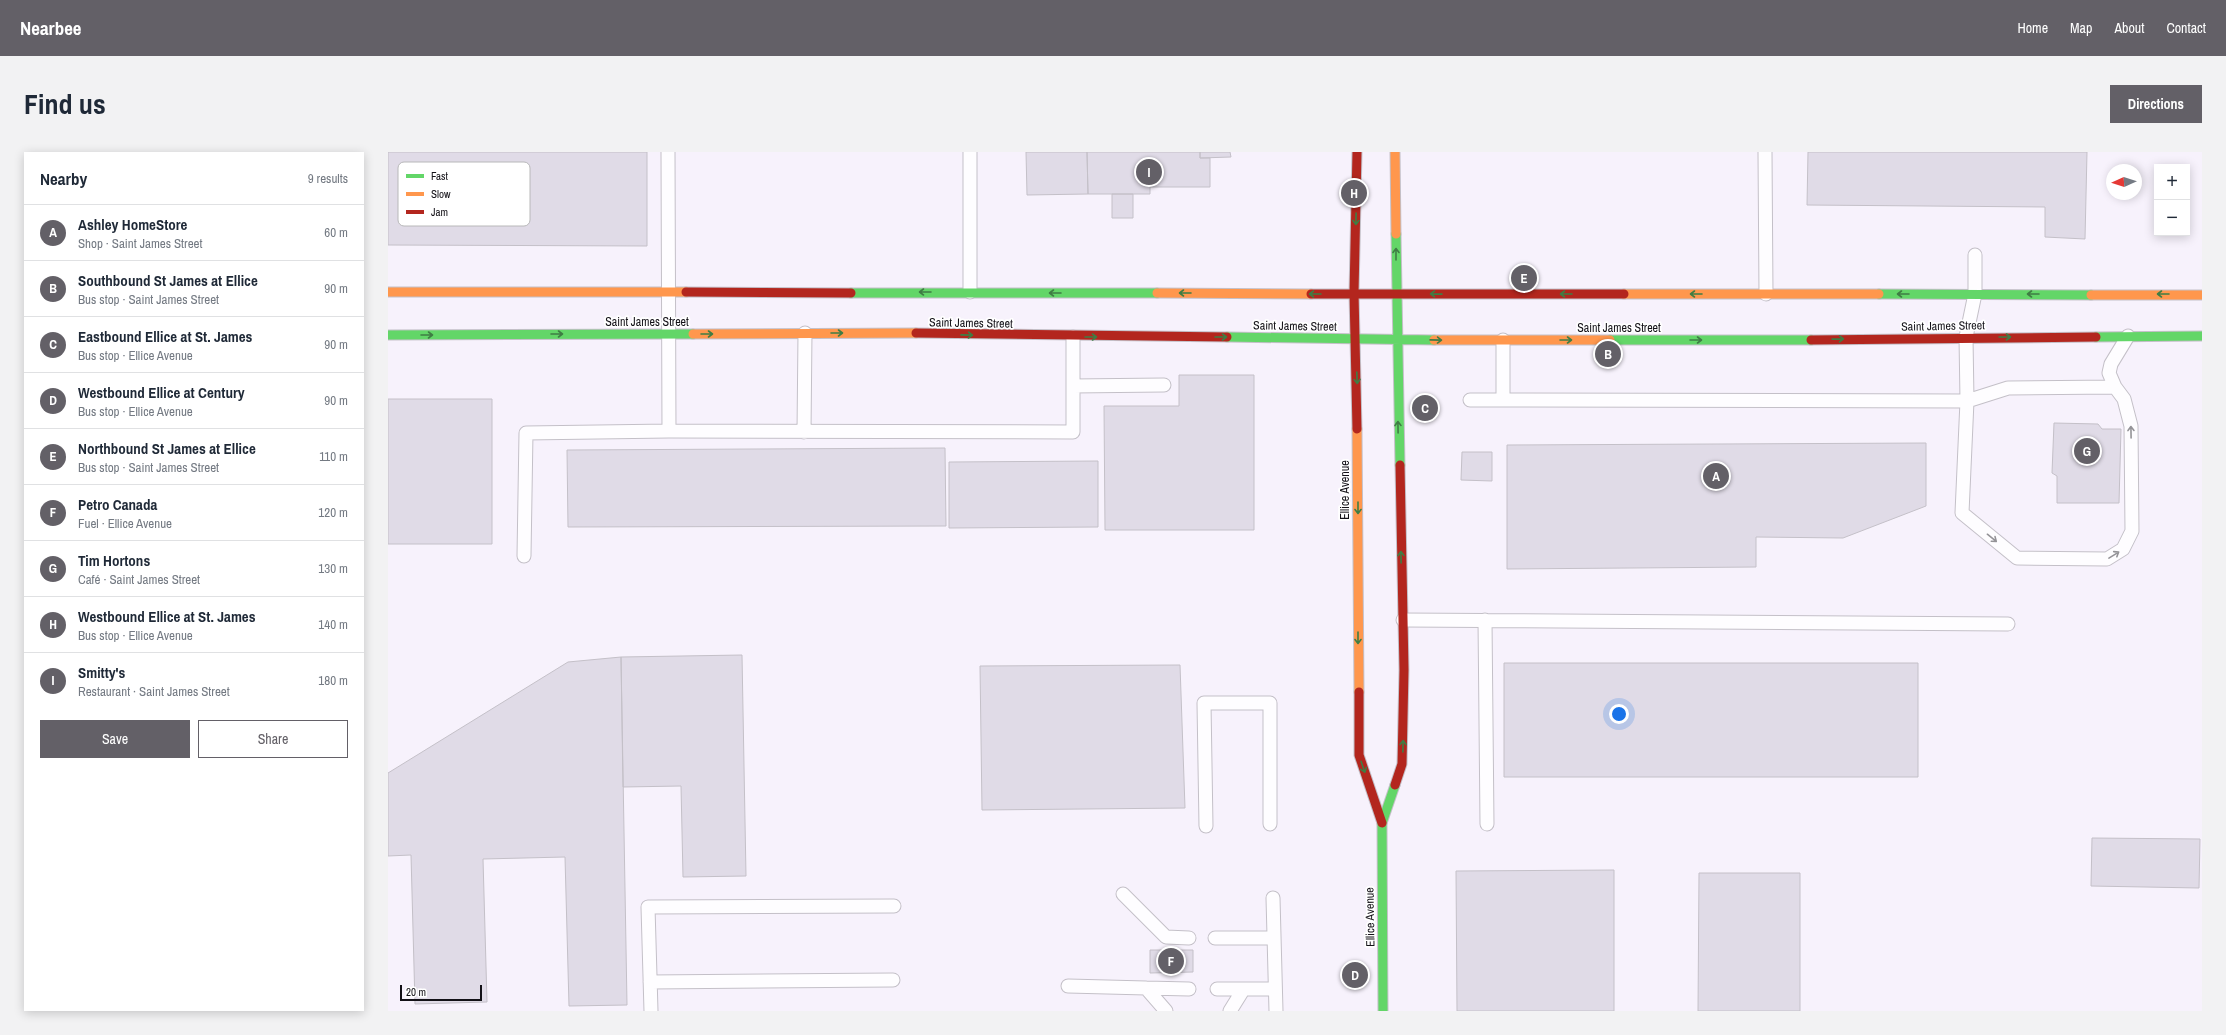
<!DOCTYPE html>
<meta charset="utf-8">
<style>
body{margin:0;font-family:"Archivo Narrow",sans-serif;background:#f2f2f3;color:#1f2937}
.controls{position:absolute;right:12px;top:12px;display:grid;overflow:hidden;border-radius:0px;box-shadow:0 2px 10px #0003}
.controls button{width:36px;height:36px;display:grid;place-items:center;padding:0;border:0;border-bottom:1px solid #e0e1e3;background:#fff;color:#1f2937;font:20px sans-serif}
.compass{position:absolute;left:1718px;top:12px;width:36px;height:36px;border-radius:50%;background:#fff;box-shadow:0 2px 10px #0003;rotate:267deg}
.scale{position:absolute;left:12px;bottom:10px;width:82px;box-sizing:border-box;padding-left:4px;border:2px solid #131117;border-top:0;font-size:11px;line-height:14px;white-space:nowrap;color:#131117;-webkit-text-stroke:3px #fff;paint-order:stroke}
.you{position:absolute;left:1231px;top:562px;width:14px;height:14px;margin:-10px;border:3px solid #fff;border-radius:50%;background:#1a73e8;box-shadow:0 0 0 6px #1a73e833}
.badge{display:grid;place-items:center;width:26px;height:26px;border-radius:50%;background:#636067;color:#fff;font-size:13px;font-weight:700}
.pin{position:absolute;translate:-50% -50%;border:2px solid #fff;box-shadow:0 1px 4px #0006}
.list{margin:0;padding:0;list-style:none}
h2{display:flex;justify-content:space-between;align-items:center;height:52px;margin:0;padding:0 16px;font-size:17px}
h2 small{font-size:13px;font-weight:400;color:#747a83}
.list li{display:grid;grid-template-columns:26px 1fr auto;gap:12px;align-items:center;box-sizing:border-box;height:56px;padding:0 16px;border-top:1px solid #e0e1e3}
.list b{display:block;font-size:15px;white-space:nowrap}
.list p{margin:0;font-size:13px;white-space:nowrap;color:#747a83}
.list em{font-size:13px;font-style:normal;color:#747a83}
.actions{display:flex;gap:8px;padding:12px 16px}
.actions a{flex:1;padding:9px 0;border:1px solid #636067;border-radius:0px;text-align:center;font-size:14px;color:#636067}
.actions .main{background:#636067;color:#fff}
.map{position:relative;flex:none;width:1814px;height:859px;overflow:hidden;border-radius:0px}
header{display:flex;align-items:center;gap:24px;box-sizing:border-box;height:56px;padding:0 20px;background:#636067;color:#fff}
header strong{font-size:19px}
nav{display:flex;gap:22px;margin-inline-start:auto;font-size:14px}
.intro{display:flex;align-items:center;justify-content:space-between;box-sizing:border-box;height:96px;padding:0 24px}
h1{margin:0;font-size:28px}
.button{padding:10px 18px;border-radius:0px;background:#636067;color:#fff;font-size:14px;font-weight:700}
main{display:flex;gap:24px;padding:0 24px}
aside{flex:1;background:#fff;border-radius:0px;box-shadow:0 2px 10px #0003}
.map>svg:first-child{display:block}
</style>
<header>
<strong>Nearbee</strong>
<nav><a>Home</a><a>Map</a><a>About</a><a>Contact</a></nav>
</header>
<div class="intro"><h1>Find us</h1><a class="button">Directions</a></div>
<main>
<aside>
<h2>Nearby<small>9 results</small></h2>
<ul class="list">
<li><span class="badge">A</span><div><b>Ashley HomeStore</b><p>Shop · Saint James Street</p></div><em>60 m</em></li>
<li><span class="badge">B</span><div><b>Southbound St James at Ellice</b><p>Bus stop · Saint James Street</p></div><em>90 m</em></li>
<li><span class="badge">C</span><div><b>Eastbound Ellice at St. James</b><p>Bus stop · Ellice Avenue</p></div><em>90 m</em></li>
<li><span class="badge">D</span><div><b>Westbound Ellice at Century</b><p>Bus stop · Ellice Avenue</p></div><em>90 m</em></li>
<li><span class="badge">E</span><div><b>Northbound St James at Ellice</b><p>Bus stop · Saint James Street</p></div><em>110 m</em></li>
<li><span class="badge">F</span><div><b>Petro Canada</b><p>Fuel · Ellice Avenue</p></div><em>120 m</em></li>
<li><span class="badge">G</span><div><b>Tim Hortons</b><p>Café · Saint James Street</p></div><em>130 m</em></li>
<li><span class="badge">H</span><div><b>Westbound Ellice at St. James</b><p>Bus stop · Ellice Avenue</p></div><em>140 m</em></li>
<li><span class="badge">I</span><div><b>Smitty's</b><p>Restaurant · Saint James Street</p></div><em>180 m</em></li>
</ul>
<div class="actions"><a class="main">Save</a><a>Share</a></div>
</aside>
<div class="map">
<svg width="1814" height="859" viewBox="0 0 1814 859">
<rect width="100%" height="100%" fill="#f7f2fc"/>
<!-- building -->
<path fill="#e0dbe7" stroke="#c4c0c8" d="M0 0H259V94L0 93Z
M638 0H699L700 42 639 43Z
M699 0H812V6H822V35H762V42H700Z
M812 0H842L843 5 812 6Z
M1420 0H1699L1697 87 1657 85V55L1419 53Z
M724 42H745V66H724Z
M791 223H866V378H717L716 254H791Z
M0 247H104V392H0Z
M1666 271 1710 272 1714 277H1733L1731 351H1669V324L1664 321Z
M1538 291V354L1455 386 1368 385V415L1119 417V293Z
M557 296 558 374 180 375 179 298Z
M1074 300H1104V329L1073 328Z
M710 309V375L561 376V310Z
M354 503 358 724 295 725 293 634 235 635 233 505Z
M233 505 239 853 181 854 177 705 95 707 99 850 27 852 23 703 0 704V621L180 510Z
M1116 511H1530V625H1116Z
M792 513 797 656 594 658 592 514Z
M1704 686 1812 687 1811 736 1703 734Z
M1226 718V859H1069L1068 719Z
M1311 721H1412V859H1310Z
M762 798H805V820L762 821Z"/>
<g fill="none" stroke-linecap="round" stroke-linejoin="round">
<defs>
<path id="lane" d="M280 0 281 279
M582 0V140
M1377 0 1378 142
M1587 103V142L1578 185 1579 249 1574 361 1629 406 1719 407 1735 397 1744 379 1743 274 1736 247 1727 235 1721 221 1723 212 1740 184
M685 234 776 233
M1082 248 1579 249 1620 236 1727 235
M1115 248V188
M416 280 417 181
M136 404 138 281 281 279 685 280V185
M1015 468 1620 472
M1097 468 1099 672
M818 674 816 551H882V672
M735 742 778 785 801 786
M885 746 888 859
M827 786H886
M262 830 505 828
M680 834 758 836 778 859
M758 836 801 837
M829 837H887
M263 859 260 755 506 754
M842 859 855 838"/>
<path id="fast" d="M1008 82 1012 313
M463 141H769
M1491 142 1703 143
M0 183 305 182
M839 185 1046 188
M1708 185 1814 184
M1222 188H1423
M995 859 994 671 1007 633"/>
<path id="slow" d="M1007 0 1008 82
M0 140H298
M769 141 923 142
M1236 142H1491
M1703 143H1814
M305 182 528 181
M1046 188H1222
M969 277 971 540"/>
<path id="jam" d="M969 0 966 141 969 277
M298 140 463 141
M923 142H1236
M528 181 839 185
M1423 188 1708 185
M971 540V603L994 671
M1007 633 1014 612 1016 518 1012 313"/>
</defs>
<!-- lane casing -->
<use href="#lane" stroke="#c4c0c8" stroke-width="15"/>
<!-- fast casing -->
<use href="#fast" stroke="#c4c0c8" stroke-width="11"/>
<!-- slow casing -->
<use href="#slow" stroke="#c4c0c8" stroke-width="11"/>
<!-- jam casing -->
<use href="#jam" stroke="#c4c0c8" stroke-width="11"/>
<!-- lane -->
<use href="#lane" stroke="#fefdff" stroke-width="13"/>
<!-- fast -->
<use href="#fast" stroke="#63d668" stroke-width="9"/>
<!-- slow -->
<use href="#slow" stroke="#ff974d" stroke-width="9"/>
<!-- jam -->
<use href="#jam" stroke="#b3261e" stroke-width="9"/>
</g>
<!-- one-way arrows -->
<defs><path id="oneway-shaft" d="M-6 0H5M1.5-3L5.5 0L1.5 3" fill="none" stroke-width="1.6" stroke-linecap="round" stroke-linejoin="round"/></defs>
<g stroke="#3f7d44">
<use href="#oneway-shaft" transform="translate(968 67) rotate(91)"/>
<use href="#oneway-shaft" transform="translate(1008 102) rotate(-90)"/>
<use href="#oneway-shaft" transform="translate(537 140) rotate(-180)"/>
<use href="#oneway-shaft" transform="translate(667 141) rotate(-180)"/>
<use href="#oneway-shaft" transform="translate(797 141) rotate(-180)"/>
<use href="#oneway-shaft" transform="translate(927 142) rotate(180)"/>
<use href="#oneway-shaft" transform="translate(1048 142) rotate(-179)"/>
<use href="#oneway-shaft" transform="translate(1178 142) rotate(180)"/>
<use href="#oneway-shaft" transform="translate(1308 142) rotate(180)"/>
<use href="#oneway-shaft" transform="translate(1515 142) rotate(180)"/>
<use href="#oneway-shaft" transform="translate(1645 142) rotate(-180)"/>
<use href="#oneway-shaft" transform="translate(1775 142) rotate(-180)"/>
<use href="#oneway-shaft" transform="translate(449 181)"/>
<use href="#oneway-shaft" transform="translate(169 182)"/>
<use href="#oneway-shaft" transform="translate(319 182)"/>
<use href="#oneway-shaft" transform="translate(39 183)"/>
<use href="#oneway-shaft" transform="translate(579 183) rotate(1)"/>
<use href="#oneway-shaft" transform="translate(703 185)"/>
<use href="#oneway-shaft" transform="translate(833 185)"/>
<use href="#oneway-shaft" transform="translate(1617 185)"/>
<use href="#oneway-shaft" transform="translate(1450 187) rotate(-1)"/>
<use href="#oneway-shaft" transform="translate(1048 188) rotate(1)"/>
<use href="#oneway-shaft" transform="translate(1178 188)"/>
<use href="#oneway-shaft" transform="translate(1308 188)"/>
<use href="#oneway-shaft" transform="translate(969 226) rotate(88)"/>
<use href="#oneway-shaft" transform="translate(1010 275) rotate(-91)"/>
<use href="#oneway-shaft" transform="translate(970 356) rotate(90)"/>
<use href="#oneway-shaft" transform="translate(1013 405) rotate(-91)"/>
<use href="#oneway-shaft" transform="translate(970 486) rotate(90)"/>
<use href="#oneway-shaft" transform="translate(1015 594) rotate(-89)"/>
<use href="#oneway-shaft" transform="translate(975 615) rotate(71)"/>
</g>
<g stroke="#949397">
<use href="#oneway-shaft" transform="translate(1743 280) rotate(-91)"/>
<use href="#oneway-shaft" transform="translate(1604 386) rotate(39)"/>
<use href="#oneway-shaft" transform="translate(1726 403) rotate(-32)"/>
</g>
<g text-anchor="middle" stroke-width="3.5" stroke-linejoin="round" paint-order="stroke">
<!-- street labels -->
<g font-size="12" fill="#131117" stroke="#fff">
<text x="259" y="174">Saint James Street</text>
<text transform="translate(583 171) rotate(1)" y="4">Saint James Street</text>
<text transform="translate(907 174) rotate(1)" y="4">Saint James Street</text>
<text transform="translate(1555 174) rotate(-1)" y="4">Saint James Street</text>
<text x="1231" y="180">Saint James Street</text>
<text transform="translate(957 338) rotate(-90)" y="4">Ellice Avenue</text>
<text transform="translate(982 765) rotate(-91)" y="4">Ellice Avenue</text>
</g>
</g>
<!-- legend -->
<rect x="10" y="10" width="132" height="64" rx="6" fill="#fff" stroke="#b8b8b9" stroke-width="1"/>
<rect x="18" y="22" width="18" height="4" fill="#63d668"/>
<rect x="18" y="40" width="18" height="4" fill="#ff974d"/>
<rect x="18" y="58" width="18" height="4" fill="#b3261e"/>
<g font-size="11" fill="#131117">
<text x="43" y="28">Fast</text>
<text x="43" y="46">Slow</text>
<text x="43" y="64">Jam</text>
</g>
</svg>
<div class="controls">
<button>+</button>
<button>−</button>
</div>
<svg class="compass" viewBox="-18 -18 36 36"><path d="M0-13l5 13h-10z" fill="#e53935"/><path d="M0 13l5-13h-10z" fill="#747a83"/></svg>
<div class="scale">20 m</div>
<div class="you"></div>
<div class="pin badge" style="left:1328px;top:324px">A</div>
<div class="pin badge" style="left:1220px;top:202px">B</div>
<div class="pin badge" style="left:1037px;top:256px">C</div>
<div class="pin badge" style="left:967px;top:823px">D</div>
<div class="pin badge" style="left:1136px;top:126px">E</div>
<div class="pin badge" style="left:783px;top:809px">F</div>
<div class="pin badge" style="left:1699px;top:299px">G</div>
<div class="pin badge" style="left:966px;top:41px">H</div>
<div class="pin badge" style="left:761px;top:20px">I</div>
</div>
</main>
